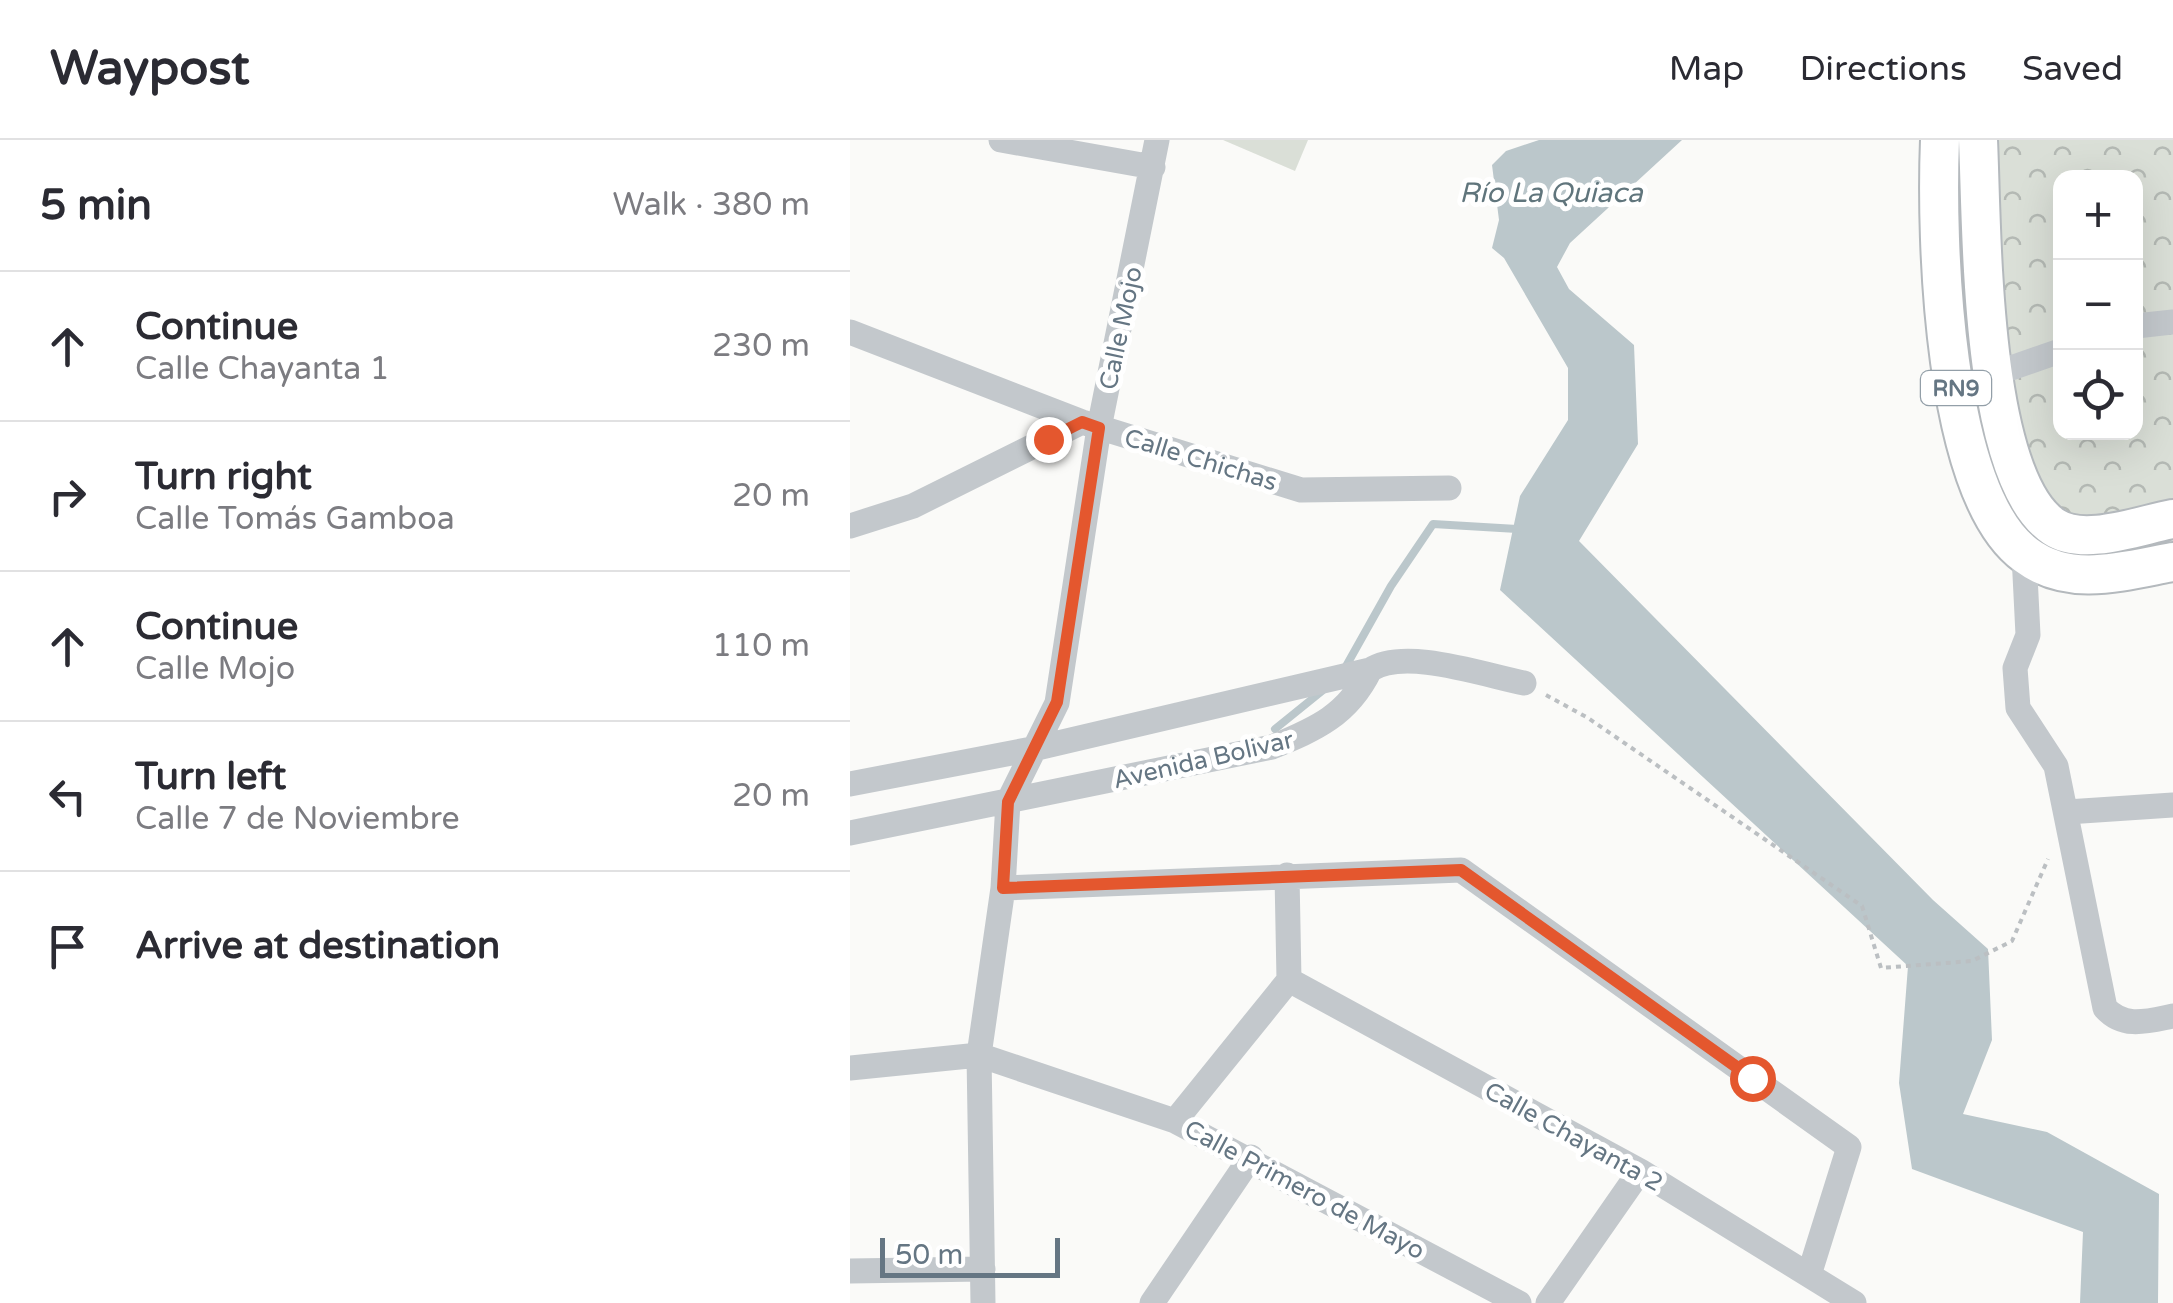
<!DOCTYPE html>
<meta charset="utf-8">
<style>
body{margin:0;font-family:"Varela Round",sans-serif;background:#f2f2f3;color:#2b2b33}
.controls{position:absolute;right:30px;top:30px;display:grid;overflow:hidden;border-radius:20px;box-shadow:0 10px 40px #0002}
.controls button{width:90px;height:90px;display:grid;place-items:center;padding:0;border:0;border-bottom:2px solid #e1e1e2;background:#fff;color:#2b2b33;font:50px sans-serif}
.scale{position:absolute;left:30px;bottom:25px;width:180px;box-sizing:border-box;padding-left:10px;border:5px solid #657683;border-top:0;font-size:28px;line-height:35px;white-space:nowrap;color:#657683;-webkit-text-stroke:8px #fff;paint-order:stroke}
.stop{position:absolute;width:30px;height:30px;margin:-22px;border:8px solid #e4572e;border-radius:50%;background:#fff}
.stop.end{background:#e4572e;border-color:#fff;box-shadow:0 2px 10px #0008}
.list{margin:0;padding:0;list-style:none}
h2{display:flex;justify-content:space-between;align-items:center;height:130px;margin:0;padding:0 40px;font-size:42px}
h2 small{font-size:32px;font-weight:400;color:#7c7c81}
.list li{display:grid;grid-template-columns:65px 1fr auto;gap:30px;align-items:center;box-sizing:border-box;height:150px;padding:0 40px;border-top:2px solid #e1e1e2}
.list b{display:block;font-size:38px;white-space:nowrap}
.list p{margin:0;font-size:32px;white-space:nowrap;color:#7c7c81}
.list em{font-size:32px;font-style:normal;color:#7c7c81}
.icon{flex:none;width:55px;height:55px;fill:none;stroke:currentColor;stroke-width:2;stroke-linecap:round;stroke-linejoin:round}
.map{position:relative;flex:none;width:1323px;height:1163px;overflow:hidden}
header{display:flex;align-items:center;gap:60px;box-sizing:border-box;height:140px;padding:0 50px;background:#fff;border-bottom:2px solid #e1e1e2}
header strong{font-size:48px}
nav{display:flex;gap:55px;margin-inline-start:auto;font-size:35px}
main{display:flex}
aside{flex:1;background:#fff}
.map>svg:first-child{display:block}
</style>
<header>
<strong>Waypost</strong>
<nav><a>Map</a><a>Directions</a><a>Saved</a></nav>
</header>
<main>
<aside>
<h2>5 min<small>Walk · 380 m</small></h2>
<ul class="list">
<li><svg class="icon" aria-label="ahead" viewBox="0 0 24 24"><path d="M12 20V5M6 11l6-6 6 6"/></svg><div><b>Continue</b><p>Calle Chayanta 1</p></div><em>230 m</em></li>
<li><svg class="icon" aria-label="right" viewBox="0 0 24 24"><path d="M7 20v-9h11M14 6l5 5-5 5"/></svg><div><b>Turn right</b><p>Calle Tomás Gamboa</p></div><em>20 m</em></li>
<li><svg class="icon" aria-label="ahead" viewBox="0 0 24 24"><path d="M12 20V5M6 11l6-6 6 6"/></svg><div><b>Continue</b><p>Calle Mojo</p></div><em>110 m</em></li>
<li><svg class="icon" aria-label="left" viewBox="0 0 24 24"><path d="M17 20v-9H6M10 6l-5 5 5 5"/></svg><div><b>Turn left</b><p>Calle 7 de Noviembre</p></div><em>20 m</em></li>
<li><svg class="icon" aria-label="arrive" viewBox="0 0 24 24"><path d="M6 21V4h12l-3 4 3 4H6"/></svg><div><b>Arrive at destination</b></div></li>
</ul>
</aside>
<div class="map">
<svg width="1323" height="1163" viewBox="0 0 1323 1163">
<defs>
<pattern id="park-crowns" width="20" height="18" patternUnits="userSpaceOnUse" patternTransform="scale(2.5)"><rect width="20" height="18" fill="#dadfd7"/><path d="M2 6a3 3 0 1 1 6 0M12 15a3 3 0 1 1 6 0" fill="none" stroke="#b4b9b4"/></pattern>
</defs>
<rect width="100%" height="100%" fill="#fafaf8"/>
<!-- green -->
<path fill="#dadfd7" d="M373 0H458L445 31Z"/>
<!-- park -->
<path fill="url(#park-crowns)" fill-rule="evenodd" d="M1115 0H1323V366L1156 392 1090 5ZM1210 38H1286V292H1210Z"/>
<!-- water -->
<path fill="#bbc7cb" d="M689 0H832L720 103 707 127 719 149 784 205 788 304 729 401 1083 760 1138 809 1142 900 1113 974 1197 992 1309 1054 1308 1163H1230L1233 1092 1062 1029 1049 943 1058 826 650 450 670 356 718 280V228L654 118 642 108 649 80 642 25 656 11Z"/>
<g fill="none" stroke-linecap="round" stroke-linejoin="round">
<!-- stream -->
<path stroke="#bbc7cb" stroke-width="8" d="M495 528 541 446 583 384 667 389
M425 589 472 551"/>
<defs>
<path id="highway" d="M1090 0C1086 98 1092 354 1176 415 1220 448 1274 431 1323 422
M1128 0C1132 85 1129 338 1204 387 1234 407 1290 385 1323 379"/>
</defs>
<!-- highway casing -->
<use href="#highway" stroke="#b4b9bd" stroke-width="42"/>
<!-- path -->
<path stroke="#bbbfc2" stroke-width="4" stroke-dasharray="5 5" stroke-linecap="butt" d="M696 555 738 578 1012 766 1031 828 1122 821 1162 801 1198 719"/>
<!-- minor -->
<path stroke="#c3c8cc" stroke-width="25" d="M151 0 303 27
M1286 186 1323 182
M0 192 232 282 451 350 599 348
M1144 234 1210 211
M0 386 63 366 232 282
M1174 415 1178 495 1165 528 1168 568 1206 626 1255 868C1274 889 1298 881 1323 876
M0 644 187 608 520 530C554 507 634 535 674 543
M1217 672 1323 665
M0 693 422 607C466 589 498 575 520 530
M153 748 611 730 999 1007 959 1135
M439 840 790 1031 1004 1163
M0 928 129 915 325 981 669 1163
M325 981 439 840 437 735
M0 1131 133 1129
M133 1163 129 915 153 748 158 662 207 563 249 288 307 0
M302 1163 401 1017
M698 1163 790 1031"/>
<!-- highway -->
<use href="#highway" stroke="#fff" stroke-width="38"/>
</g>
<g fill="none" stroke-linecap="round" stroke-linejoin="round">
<!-- route -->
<path stroke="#e4572e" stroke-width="12" d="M198 299 232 282 249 288 207 562 158 662 153 748 611 730 902 938"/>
</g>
<g text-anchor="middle" stroke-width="10" stroke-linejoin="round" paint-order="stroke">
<!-- shield labels -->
<rect fill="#fff" stroke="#939fa8" stroke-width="2.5" x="1071" y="231" width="70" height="34" rx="8"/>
<g font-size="22" font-weight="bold" fill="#657683">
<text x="1106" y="256">RN9</text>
</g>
<!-- street labels -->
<g font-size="25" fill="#657683" stroke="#fff">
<text transform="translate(270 188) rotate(-78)" y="9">Calle Mojo</text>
<text transform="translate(351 319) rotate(17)" y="9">Calle Chichas</text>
<text transform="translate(353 619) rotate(-13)" y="9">Avenida Bolivar</text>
<text transform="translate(724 996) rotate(29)" y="9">Calle Chayanta 2</text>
<text transform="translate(455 1049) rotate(28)" y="9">Calle Primero de Mayo</text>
</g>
<!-- water labels -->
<g font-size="28" font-style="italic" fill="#60757c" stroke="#fff">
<text x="701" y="62">Río La Quiaca</text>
</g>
</g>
</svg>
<div class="controls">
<button>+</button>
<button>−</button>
<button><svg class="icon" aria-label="locate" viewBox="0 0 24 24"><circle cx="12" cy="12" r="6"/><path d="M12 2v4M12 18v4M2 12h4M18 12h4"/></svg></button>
</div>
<div class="scale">50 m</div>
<div class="stop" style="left:902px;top:938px"></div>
<div class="stop end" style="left:198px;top:299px"></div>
</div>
</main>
